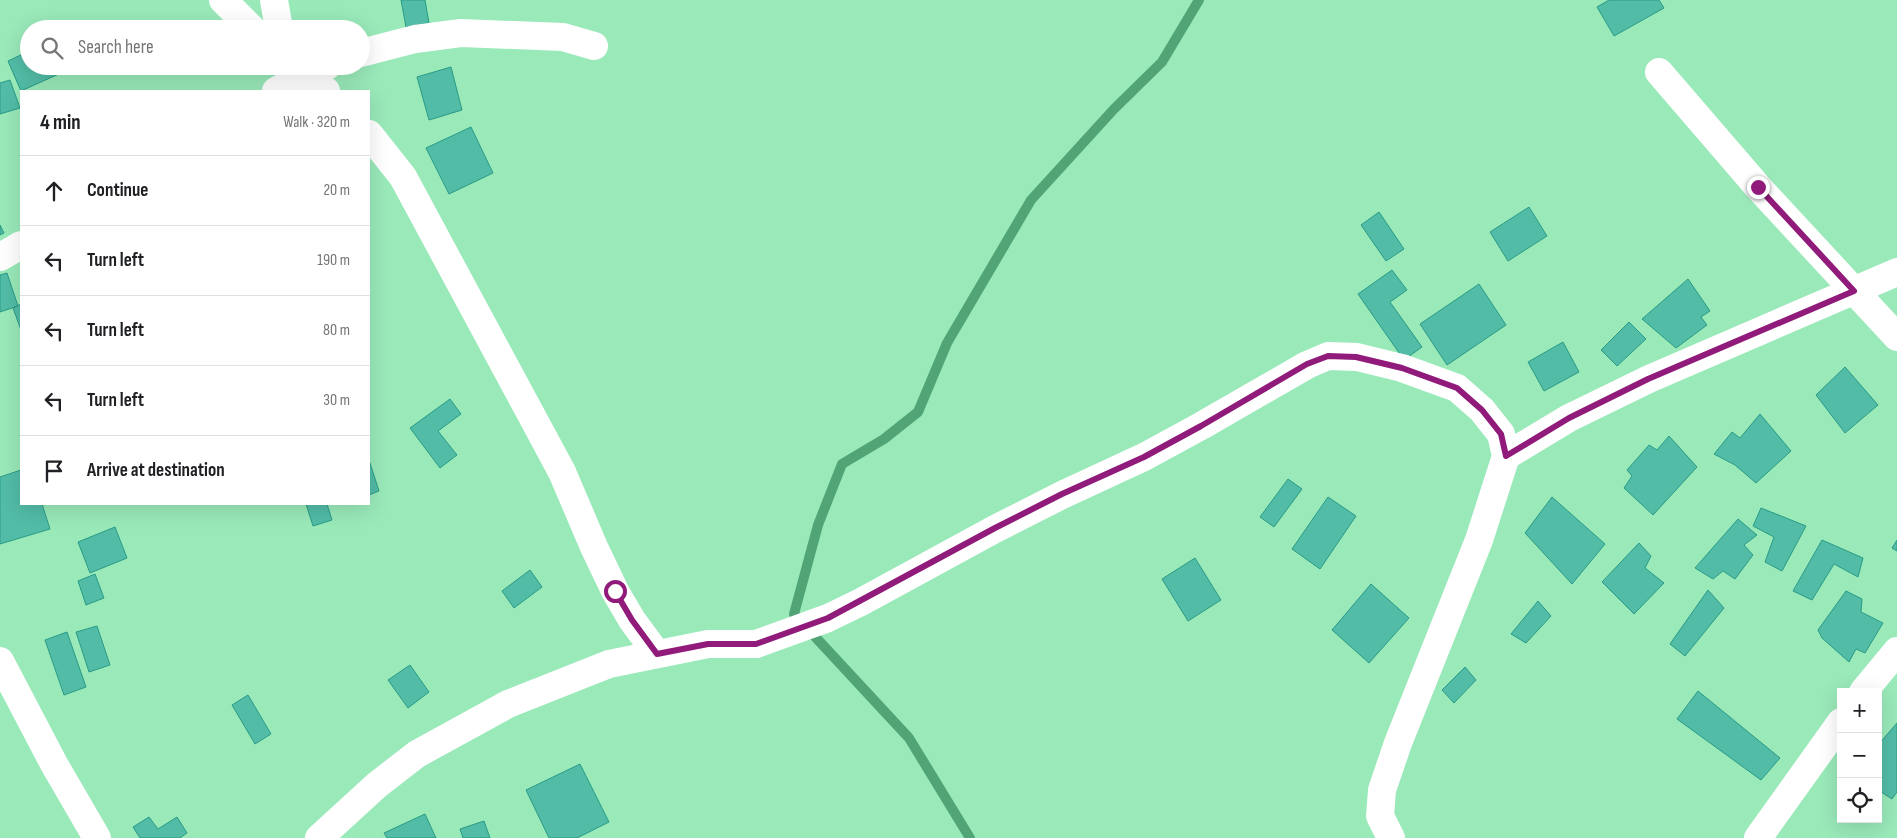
<!DOCTYPE html>
<meta charset="utf-8">
<style>
body{margin:0;font-family:"Sofia Sans Condensed",sans-serif;background:#f2f2f2;color:#202124}
.controls{position:absolute;right:15px;bottom:15px;display:grid;overflow:hidden;border-radius:0px;box-shadow:0 5px 20px #0002}
.controls button{width:45px;height:45px;display:grid;place-items:center;padding:0;border:0;border-bottom:1px solid #e0e0e0;background:#fff;color:#202124;font:25px sans-serif}
.stop{position:absolute;width:15px;height:15px;margin:-11px;border:4px solid #901b7a;border-radius:50%;background:#fff}
.stop.end{background:#901b7a;border-color:#fff;box-shadow:0 1px 5px #0008}
.list{margin:0;padding:0;list-style:none}
h2{display:flex;justify-content:space-between;align-items:center;height:65px;margin:0;padding:0 20px;font-size:21px}
h2 small{font-size:16px;font-weight:400;color:#757577}
.list li{display:grid;grid-template-columns:32px 1fr auto;gap:15px;align-items:center;box-sizing:border-box;height:70px;padding:0 20px;border-top:1px solid #e0e0e0}
.list b{display:block;font-size:19px;white-space:nowrap}
.list em{font-size:16px;font-style:normal;color:#757577}
.icon{flex:none;width:28px;height:28px;fill:none;stroke:currentColor;stroke-width:2;stroke-linecap:round;stroke-linejoin:round}
.map{position:relative;flex:none;width:1897px;height:838px;overflow:hidden}
.search{position:absolute;background:#fff;box-shadow:0 5px 20px #0002;left:20px;top:20px;width:350px;height:55px;display:flex;align-items:center;gap:12px;box-sizing:border-box;padding:0 18px;border-radius:28px;color:#757577;font-size:19px}
.panel{position:absolute;background:#fff;box-shadow:0 5px 20px #0002;left:20px;top:90px;width:350px;height:415px;border-radius:0px}
.map>svg:first-child{display:block}
</style>
<div class="map">
<svg width="1897" height="838" viewBox="0 0 1897 838">
<rect width="100%" height="100%" fill="#99e9b9"/>
<g fill="none" stroke-linecap="round" stroke-linejoin="round">
<!-- stream -->
<path stroke="#50a475" stroke-width="10" d="M970 838 909 738 794 614 818 525 842 464 884 439 918 412 947 343 1031 200 1114 109 1162 62 1199 0"/>
</g>
<!-- building -->
<path fill="#52bca6" stroke="#2a9b86" d="M401 0H425L429 23 406 27Z
M1609 0H1659L1664 8 1614 36 1597 7Z
M29 51V66H58L61 73 21 91 8 61Z
M451 67 462 110 429 120 417 77Z
M10 80 20 108 0 114V83Z
M471 127 493 173 449 194 426 148Z
M1529 207 1547 236 1508 261 1490 232Z
M1379 212 1404 249 1386 261 1361 225Z
M0 225 4 233 0 235Z
M1392 270 1407 290 1390 302 1422 347 1404 360 1358 294Z
M7 273 18 306 0 312V275Z
M1688 279 1710 311 1701 317 1707 325 1676 348 1642 319Z
M1479 284 1506 325 1447 365 1420 324Z
M21 304V330L13 308Z
M1629 322 1646 339 1617 366 1601 350Z
M1563 342 1579 372 1544 391 1528 362Z
M1845 367 1878 405 1845 433 1816 395Z
M450 399 461 414 438 431 457 455 440 468 410 428Z
M1760 414 1791 451 1756 483 1735 465 1714 454 1732 432 1740 438Z
M1669 436 1697 467 1653 515 1624 488 1632 476 1627 470 1649 445 1657 450Z
M369 460 379 491 369 495Z
M21 470V504H42L50 529 0 544V477Z
M1288 479 1302 489 1274 527 1260 517Z
M1328 497 1356 516 1320 569 1292 549Z
M1552 497 1605 544 1572 584 1525 533Z
M306 504H327L332 520 313 526Z
M1761 508 1806 526 1782 571 1765 562 1774 537 1753 526Z
M1738 519 1757 535 1744 545 1753 555 1735 579 1723 571 1713 579 1695 568Z
M115 527 127 558 90 573 78 542Z
M1822 540 1863 558 1858 577 1834 564 1812 600 1793 591Z
M1897 540V551L1892 548Z
M1639 543 1651 556 1645 568 1664 583 1634 614 1602 582Z
M1195 558 1221 600 1188 621 1162 579Z
M530 570 542 587 514 608 502 591Z
M95 574 104 598 86 605 78 581Z
M1371 584 1409 618 1369 663 1332 630Z
M1708 590 1724 608 1685 656 1670 644Z
M1846 591 1862 599 1861 612 1883 623 1865 653 1856 649 1849 662 1822 638 1818 630Z
M1538 601 1551 616 1526 643 1511 634Z
M97 626 110 665 89 672 76 632Z
M67 632 86 687 64 695 45 640Z
M410 665 429 692 408 708 388 680Z
M1465 667 1476 680 1454 703 1442 690Z
M1698 691 1780 758 1761 780 1677 719Z
M248 695 271 734 255 744 232 705Z
M1897 723V792L1892 799 1878 790V745Z
M580 764 609 822 577 838H549L526 790Z
M425 814 436 838H387L384 833Z
M149 817 158 829 177 817 187 833 180 838H140L133 827Z
M484 821 490 838H463L460 829Z"/>
<g fill="none" stroke-linecap="round" stroke-linejoin="round">
<!-- street -->
<path stroke="#fff" stroke-width="28" d="M223 0 252 29
M274 0 279 29
M361 53 415 39 461 33 563 37 594 46
M294 66 301 77 326 91
M1659 72 1758 187 1897 337
M276 91 301 77 327 66
M369 134 403 177 562 472 594 547 615 591 632 620 657 654
M0 257 21 245
M0 661 54 764 97 838
M1863 692 1897 651
M319 838 377 785 417 754 508 704 609 664 708 644H756
M1758 838 1841 722"/>
<!-- secondary -->
<path stroke="#fff" stroke-width="28" d="M1506 456 1569 418 1649 379 1897 272
M756 644 828 618 861 602 995 529 1062 495 1144 457 1201 426 1307 365 1328 356 1357 357 1402 368 1457 388 1482 410 1501 434 1506 456 1479 540 1398 743 1382 790 1380 816 1391 838"/>
</g>
<g fill="none" stroke-linecap="round" stroke-linejoin="round">
<!-- route -->
<path stroke="#901b7a" stroke-width="6" d="M615 591 632 620 657 654 708 644H756L828 618 995 528 1062 494 1144 457 1201 426 1307 364 1328 356 1356 357 1402 368 1457 388 1482 410 1501 434 1506 456 1569 418 1648 379 1854 291 1758 187"/>
</g>
</svg>
<div class="controls">
<button>+</button>
<button>−</button>
<button><svg class="icon" aria-label="locate" viewBox="0 0 24 24"><circle cx="12" cy="12" r="6"/><path d="M12 2v4M12 18v4M2 12h4M18 12h4"/></svg></button>
</div>
<div class="stop" style="left:615px;top:591px"></div>
<div class="stop end" style="left:1758px;top:187px"></div>
<div class="search"><svg class="icon" aria-label="search" viewBox="0 0 24 24"><circle cx="10" cy="10" r="6"/><path d="M15 15l6 6"/></svg>Search here</div>
<section class="panel">
<h2>4 min<small>Walk · 320 m</small></h2>
<ul class="list">
<li><svg class="icon" aria-label="ahead" viewBox="0 0 24 24"><path d="M12 20V5M6 11l6-6 6 6"/></svg><div><b>Continue</b></div><em>20 m</em></li>
<li><svg class="icon" aria-label="left" viewBox="0 0 24 24"><path d="M17 20v-9H6M10 6l-5 5 5 5"/></svg><div><b>Turn left</b></div><em>190 m</em></li>
<li><svg class="icon" aria-label="left" viewBox="0 0 24 24"><path d="M17 20v-9H6M10 6l-5 5 5 5"/></svg><div><b>Turn left</b></div><em>80 m</em></li>
<li><svg class="icon" aria-label="left" viewBox="0 0 24 24"><path d="M17 20v-9H6M10 6l-5 5 5 5"/></svg><div><b>Turn left</b></div><em>30 m</em></li>
<li><svg class="icon" aria-label="arrive" viewBox="0 0 24 24"><path d="M6 21V4h12l-3 4 3 4H6"/></svg><div><b>Arrive at destination</b></div></li>
</ul>
</section>
</div>
